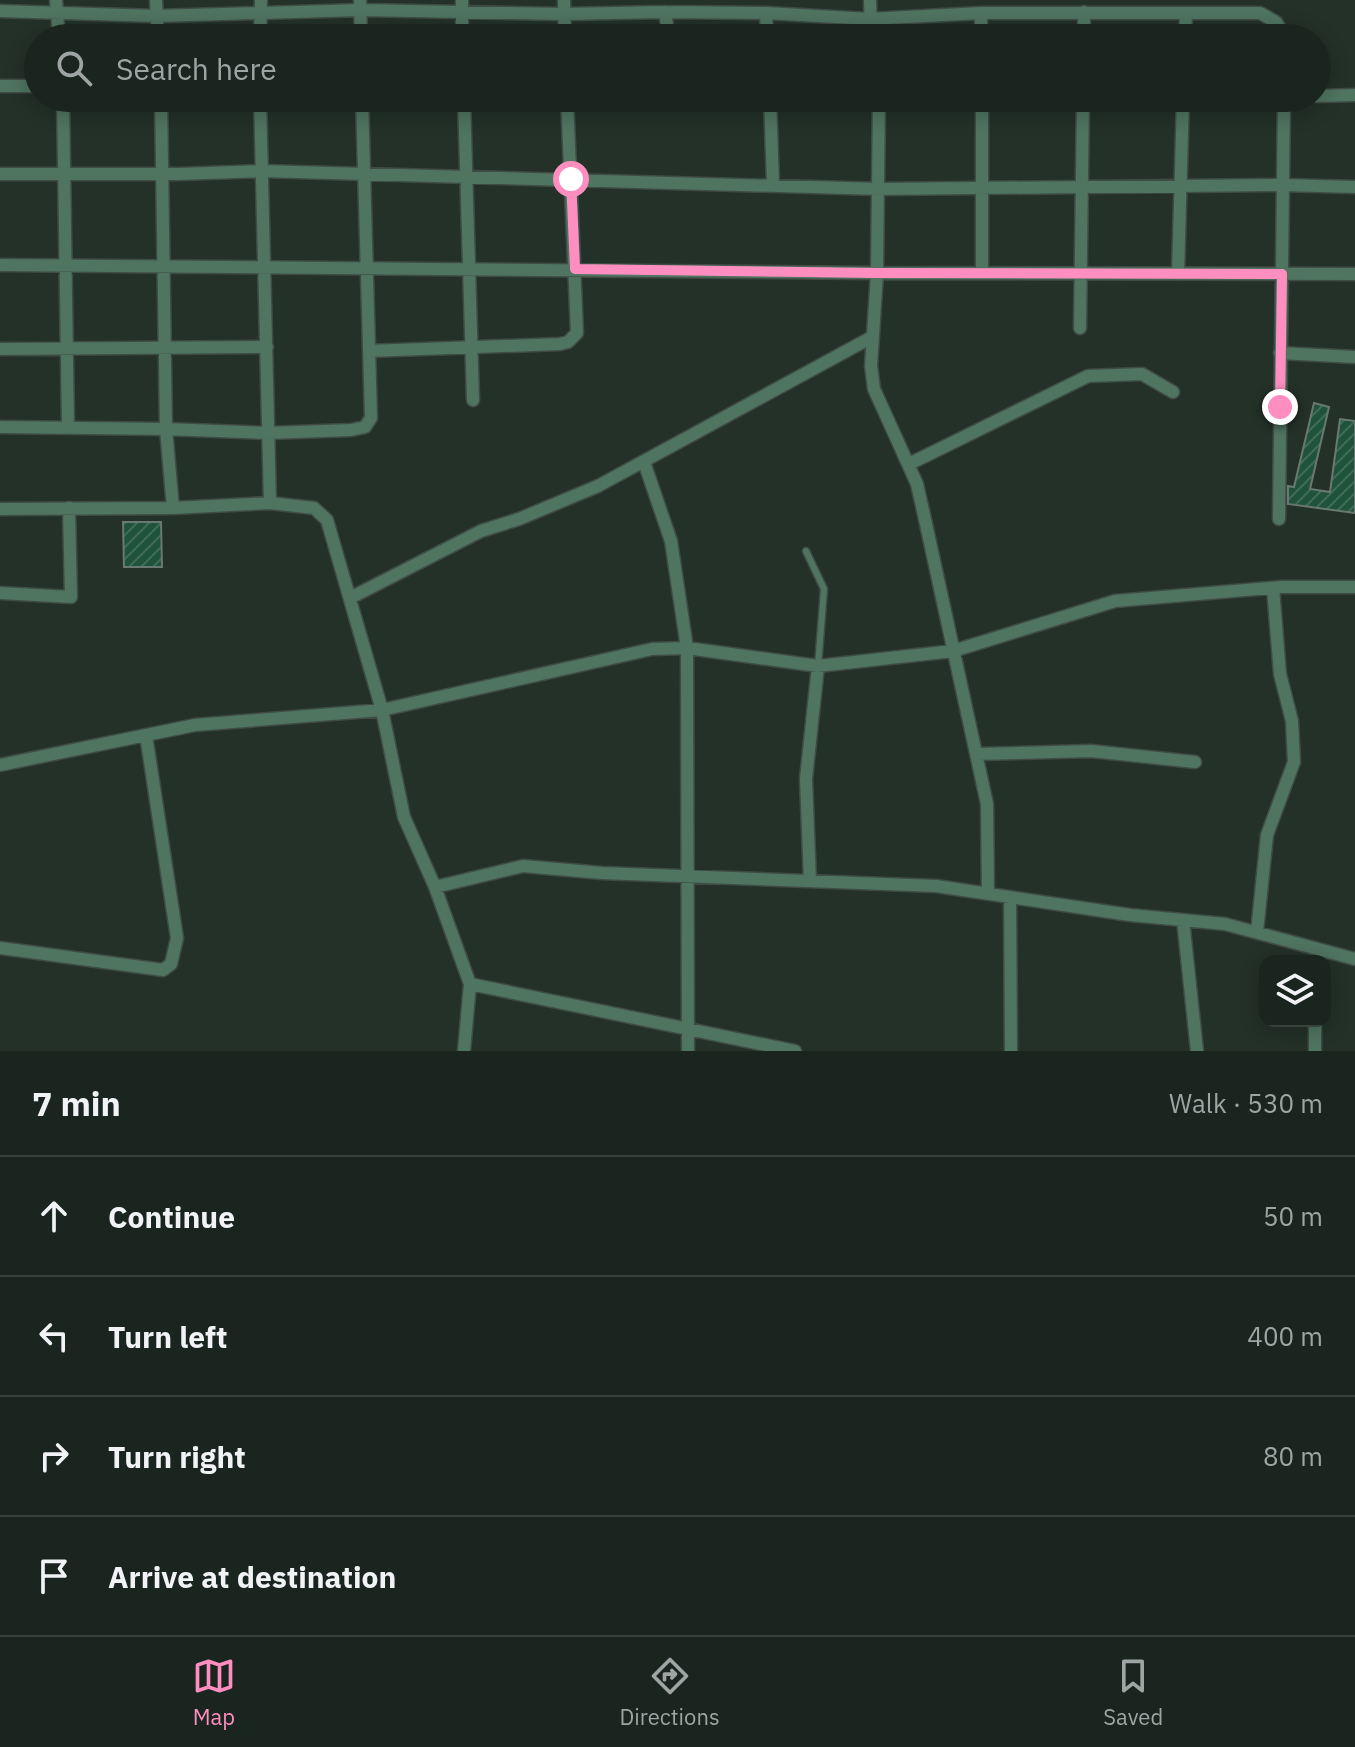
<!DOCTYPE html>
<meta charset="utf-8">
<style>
body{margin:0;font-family:"IBM Plex Sans",sans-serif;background:#232d28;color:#f1f3f6}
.controls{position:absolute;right:24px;bottom:24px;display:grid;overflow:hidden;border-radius:16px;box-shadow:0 4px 20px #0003}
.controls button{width:72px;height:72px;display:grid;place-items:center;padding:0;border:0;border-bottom:2px solid #38423d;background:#1a251f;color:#f1f3f6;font:40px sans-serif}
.stop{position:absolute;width:24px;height:24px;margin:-18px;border:6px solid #fd8ebf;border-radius:50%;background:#fff}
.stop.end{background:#fd8ebf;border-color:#fff;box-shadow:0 2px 8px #0008}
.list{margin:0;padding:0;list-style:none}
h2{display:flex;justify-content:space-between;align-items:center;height:104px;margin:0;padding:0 32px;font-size:34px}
h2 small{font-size:26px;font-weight:400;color:#9fa5a4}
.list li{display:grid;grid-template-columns:52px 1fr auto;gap:24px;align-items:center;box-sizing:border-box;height:120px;padding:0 32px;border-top:2px solid #38423d}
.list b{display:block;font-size:30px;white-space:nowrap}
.list em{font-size:26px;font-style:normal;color:#9fa5a4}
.icon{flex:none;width:44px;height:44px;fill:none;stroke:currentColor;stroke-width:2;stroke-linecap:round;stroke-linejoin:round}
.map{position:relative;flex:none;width:1355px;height:1051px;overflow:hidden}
.search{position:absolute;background:#1a251f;box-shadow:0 4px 20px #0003;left:24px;right:24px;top:24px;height:88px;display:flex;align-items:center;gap:20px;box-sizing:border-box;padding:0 28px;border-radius:44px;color:#9fa5a4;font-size:30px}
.sheet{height:584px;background:#1a251f}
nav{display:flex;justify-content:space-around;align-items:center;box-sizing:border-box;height:112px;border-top:2px solid #38423d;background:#1a251f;font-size:22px;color:#9fa5a4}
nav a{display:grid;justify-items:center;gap:4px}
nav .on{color:#fd8ebf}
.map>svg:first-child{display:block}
</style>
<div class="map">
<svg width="1355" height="1051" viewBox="0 0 1355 1051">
<defs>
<pattern id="building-hatch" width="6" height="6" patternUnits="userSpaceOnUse" patternTransform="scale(2)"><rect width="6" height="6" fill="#1f533b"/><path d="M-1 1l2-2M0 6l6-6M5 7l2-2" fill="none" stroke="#406c58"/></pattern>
</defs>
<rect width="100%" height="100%" fill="#233129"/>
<!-- building -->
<path fill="url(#building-hatch)" stroke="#697870" stroke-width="2" d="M1314 403 1329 407 1310 489 1330 492 1340 419 1355 421V513L1288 504V486L1294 487Z
M123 522H161L162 567H124Z"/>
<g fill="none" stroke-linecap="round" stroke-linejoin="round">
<defs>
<path id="lane" d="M806 551 824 589 818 666"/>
<path id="street" d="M56 0 59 38
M156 0 158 38
M360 0 361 38
M462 0V38
M564 0 565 38
M870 0 871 38
M0 11 157 16 361 10 564 14 665 12 766 13 869 19 981 13H1260L1276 22 1286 38
M665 12 669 38
M766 13 767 38
M981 13V38
M260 38 261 0
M1084 38V12
M1185 38 1186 14
M0 86H38
M1317 96 1355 95
M63 98 68 426
M161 98 166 429 268 433 351 430 365 427 371 418 362 98
M260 98 270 503
M464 98 473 400
M770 98 773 184
M879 98 877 273 871 366 874 389 917 484 926 524 987 804 988 894
M0 174H179L262 171 879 189 1282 185 1355 187
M0 265 877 273 1355 274
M982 273V98
M1178 274 1183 98
M1080 328 1083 98
M0 349 267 347
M369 351 560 344 568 342 577 333 567 98
M1280 353 1355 357
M0 427 166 429 173 508
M644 462 671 541 687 648 688 1051
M909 464 1088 376 1142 374 1173 392
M0 509 173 508 270 503 314 508 327 520 382 710 404 817 435 887 470 984 464 1051
M1279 519 1284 98
M0 593 71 597 69 508
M350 598 481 531 519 519 598 486 872 337
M977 754 1091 751 1195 762
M0 765 195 725 382 710 652 649 687 648 818 666 953 651 1115 601 1281 587H1355
M810 881 806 779 818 666
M435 887 523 866 602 873 936 886 1130 915 1225 924 1355 959
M1010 897 1011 1051
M1183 920 1197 1051
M1257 932 1267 835 1294 762 1292 721 1280 674 1273 588
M0 948 163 970 171 964 177 938 146 735
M470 984 795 1051
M1315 1021V1051"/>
</defs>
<!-- lane casing -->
<use href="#lane" stroke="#3f4c45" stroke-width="9"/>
<!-- street casing -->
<use href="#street" stroke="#3f4c45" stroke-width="15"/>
<!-- lane -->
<use href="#lane" stroke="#4f7460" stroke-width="6"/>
<!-- street -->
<use href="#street" stroke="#4f7460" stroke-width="12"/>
</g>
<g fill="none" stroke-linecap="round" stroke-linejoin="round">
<!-- route -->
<path stroke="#fd8ebf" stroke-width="10" d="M571 179 575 269 877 273 1282 274 1280 407"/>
</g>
</svg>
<div class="controls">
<button><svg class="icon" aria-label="layers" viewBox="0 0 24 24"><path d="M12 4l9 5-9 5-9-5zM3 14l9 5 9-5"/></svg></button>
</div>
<div class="stop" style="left:571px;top:179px"></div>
<div class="stop end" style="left:1280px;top:407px"></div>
<div class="search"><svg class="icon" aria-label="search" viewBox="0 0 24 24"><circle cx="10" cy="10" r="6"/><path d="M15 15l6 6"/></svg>Search here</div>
</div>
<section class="sheet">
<h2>7 min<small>Walk · 530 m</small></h2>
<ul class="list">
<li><svg class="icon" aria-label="ahead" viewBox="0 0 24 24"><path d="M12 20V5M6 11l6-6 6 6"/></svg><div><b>Continue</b></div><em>50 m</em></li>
<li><svg class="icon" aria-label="left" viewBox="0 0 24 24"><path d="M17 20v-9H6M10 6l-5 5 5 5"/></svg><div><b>Turn left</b></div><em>400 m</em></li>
<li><svg class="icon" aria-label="right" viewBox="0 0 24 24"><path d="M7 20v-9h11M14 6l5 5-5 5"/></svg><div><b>Turn right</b></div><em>80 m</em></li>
<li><svg class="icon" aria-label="arrive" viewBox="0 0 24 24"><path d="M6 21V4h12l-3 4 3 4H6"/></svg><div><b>Arrive at destination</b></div></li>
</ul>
</section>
<nav>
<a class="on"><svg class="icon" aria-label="map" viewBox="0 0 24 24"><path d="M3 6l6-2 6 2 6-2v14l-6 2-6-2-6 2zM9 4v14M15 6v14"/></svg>Map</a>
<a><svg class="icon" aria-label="directions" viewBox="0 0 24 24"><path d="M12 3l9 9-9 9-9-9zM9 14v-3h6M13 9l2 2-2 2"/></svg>Directions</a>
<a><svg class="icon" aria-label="saved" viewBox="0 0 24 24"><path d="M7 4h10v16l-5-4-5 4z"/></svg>Saved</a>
</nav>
